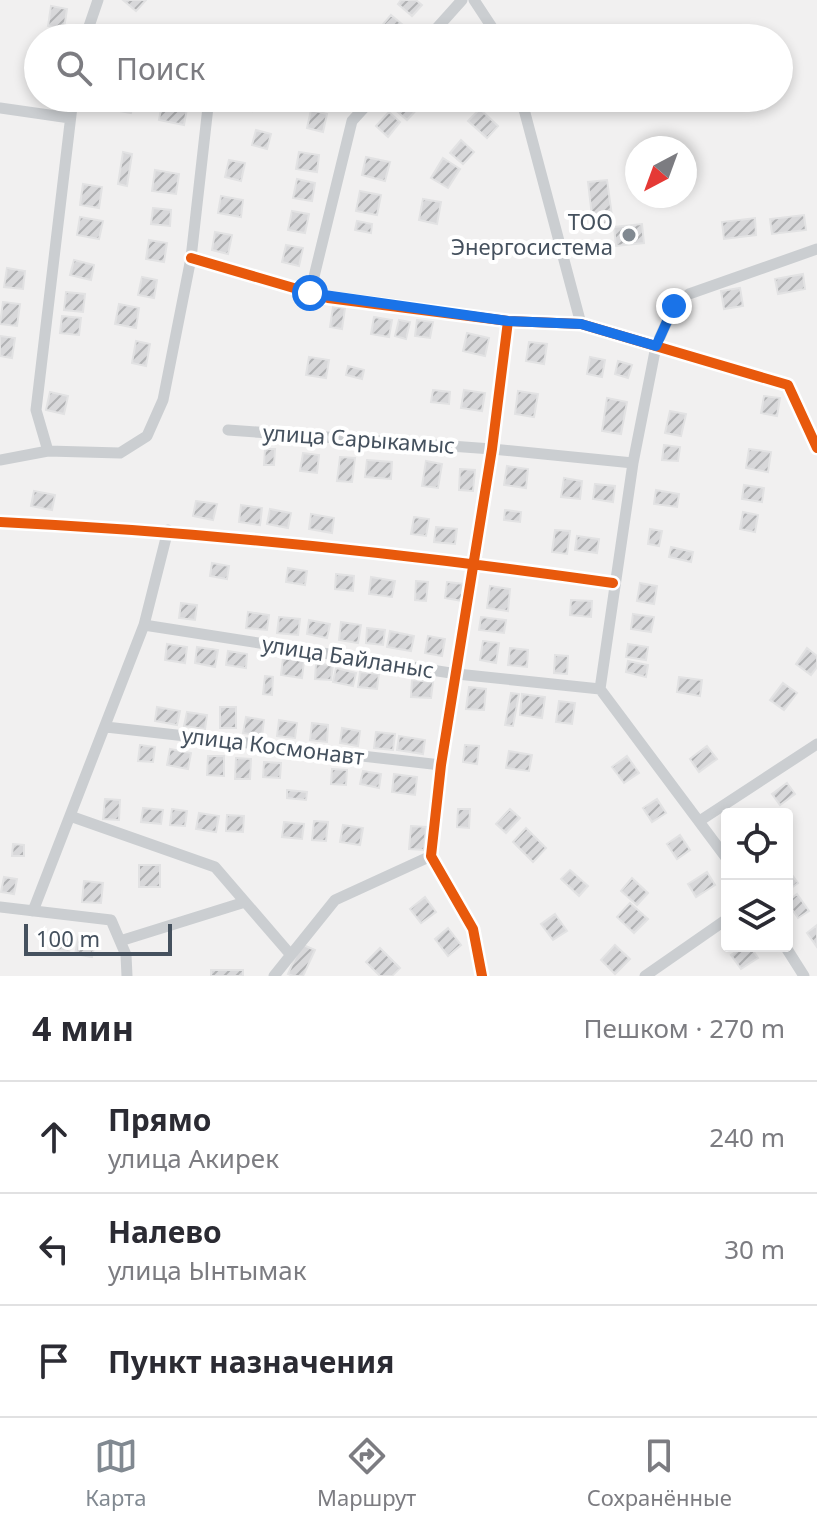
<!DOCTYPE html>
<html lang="ru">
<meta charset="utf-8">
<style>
body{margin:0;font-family:"Noto Sans",sans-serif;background:#f7f7f7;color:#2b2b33}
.controls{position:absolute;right:24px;bottom:24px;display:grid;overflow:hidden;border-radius:8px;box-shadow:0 4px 12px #0003}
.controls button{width:72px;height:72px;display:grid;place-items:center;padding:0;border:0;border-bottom:2px solid #e1e1e2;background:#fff;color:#2b2b33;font:40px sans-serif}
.compass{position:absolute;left:625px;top:136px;width:72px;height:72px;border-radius:50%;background:#fff;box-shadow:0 4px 12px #0003;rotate:221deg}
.scale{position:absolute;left:24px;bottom:20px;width:148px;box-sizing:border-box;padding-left:8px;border:4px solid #45515e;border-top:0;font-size:22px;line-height:28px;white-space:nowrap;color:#45515e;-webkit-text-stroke:6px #fff;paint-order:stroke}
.stop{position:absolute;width:24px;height:24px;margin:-18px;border:6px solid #1a73e8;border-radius:50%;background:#fff}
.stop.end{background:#1a73e8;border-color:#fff;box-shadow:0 2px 8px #0008}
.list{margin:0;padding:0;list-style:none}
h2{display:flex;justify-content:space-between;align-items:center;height:104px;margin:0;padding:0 32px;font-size:34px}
h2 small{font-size:26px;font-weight:400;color:#7c7c81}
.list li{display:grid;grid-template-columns:52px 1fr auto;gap:24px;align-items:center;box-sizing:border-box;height:112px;padding:0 32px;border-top:2px solid #e1e1e2}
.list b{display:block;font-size:30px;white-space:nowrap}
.list p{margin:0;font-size:26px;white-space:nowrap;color:#7c7c81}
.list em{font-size:26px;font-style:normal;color:#7c7c81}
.icon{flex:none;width:44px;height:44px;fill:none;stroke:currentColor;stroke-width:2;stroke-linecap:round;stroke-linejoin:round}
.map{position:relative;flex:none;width:817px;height:976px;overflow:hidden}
.search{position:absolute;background:#fff;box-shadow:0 4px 12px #0003;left:24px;right:24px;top:24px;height:88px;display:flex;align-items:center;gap:20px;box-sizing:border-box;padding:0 28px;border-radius:44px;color:#7c7c81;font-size:30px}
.sheet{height:440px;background:#fff}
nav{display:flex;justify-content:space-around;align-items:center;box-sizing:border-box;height:112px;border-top:2px solid #e1e1e2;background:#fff;font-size:22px;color:#7c7c81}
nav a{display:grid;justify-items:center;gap:4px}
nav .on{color:#818991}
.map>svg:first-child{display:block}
</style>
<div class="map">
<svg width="817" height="976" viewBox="0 0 817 976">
<defs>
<pattern id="building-hatch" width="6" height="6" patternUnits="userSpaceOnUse" patternTransform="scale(2)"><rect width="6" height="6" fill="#d8d8da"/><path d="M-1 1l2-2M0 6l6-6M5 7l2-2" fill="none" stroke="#b1b2b4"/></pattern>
</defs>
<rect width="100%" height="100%" fill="#f1f0f0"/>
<!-- building -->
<path fill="url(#building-hatch)" stroke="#e2e2e3" stroke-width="2" d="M123 0H146L136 11Z
M401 0H416L422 5 412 16 398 4Z
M51 6 67 9 64 29 48 26Z
M391 15 403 25 390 38 379 29Z
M116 98H134L131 113 114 110Z
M163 98 188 103 184 125 159 120Z
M238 98H254L252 111 236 107Z
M316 98H337L328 109Z
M400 98H410L420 106 407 120 392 107Z
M480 109 498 126 487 138 468 121Z
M311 110 327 114 323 132 307 128Z
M389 112 400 122 388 137 376 126Z
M256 130 271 134 267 149 252 145Z
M461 140 474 152 463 164 450 153Z
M123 152 132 154 127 186 118 184Z
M299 152 319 155 317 172 296 169Z
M366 157 390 162 385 181 362 175Z
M443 158 460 169 448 188 431 178Z
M229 160 245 163 241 181 225 177Z
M155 170 179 174 176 194 152 191Z
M297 179 315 183 312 201 293 198Z
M607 180 613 223 593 225 588 182Z
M83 184 102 187 99 208 80 205Z
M360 191 381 195 377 215 356 211Z
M221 196 243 200 241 217 218 213Z
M423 199 441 202 437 224 419 220Z
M153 208 171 210 170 226 151 224Z
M292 211 309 214 305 233 288 230Z
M804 215 806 230 772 234 770 219Z
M80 217 103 221 99 239 77 235Z
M755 218 756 235 724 239 722 222Z
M357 221 372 224 371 233 355 230Z
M642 224 644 243 616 246 614 227Z
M215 232 232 235 228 254 212 250Z
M149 240 167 243 164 262 146 259Z
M286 245 303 248 299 266 282 262Z
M74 260 94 265 91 280 70 275Z
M7 268 25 271 23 289 4 287Z
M803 274 805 289 778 294 775 279Z
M142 277 157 280 154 298 138 295Z
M740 288 743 306 724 309 721 291Z
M66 292 85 294 83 312 64 310Z
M3 302 20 304 17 326 0 324Z
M119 304 139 308 136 328 115 324Z
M333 307 345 308 342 329 330 327Z
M62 316 81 318 79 335 60 333Z
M374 317 392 320 389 337 371 334Z
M399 320 410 322 406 339 395 336Z
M417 320 433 322 430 338 415 336Z
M467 333 489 338 485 356 463 351Z
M0 336 15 338 12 358 0 356Z
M136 341 150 344 146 366 132 363Z
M529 342 547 344 544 364 526 361Z
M309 357 329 360 326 378 306 375Z
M590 357 605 360 602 377 587 374Z
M618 361 632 365 628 378 615 374Z
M348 366 364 370 362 379 346 375Z
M433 390 450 392 449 404 431 402Z
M464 390 485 393 482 411 461 408Z
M518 391 538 394 534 417 515 414Z
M50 392 68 396 64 414 46 410Z
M764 396 780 398 777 416 761 413Z
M607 398 627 402 621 434 602 431Z
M670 411 686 414 681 436 665 433Z
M664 445 680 447 678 461 662 460Z
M265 449H275L274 465H264Z
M749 449 771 452 768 472 746 468Z
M303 453 319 455 317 473 300 471Z
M340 457 355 458 352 482 337 481Z
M367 460 392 462 391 479 365 477Z
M426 461 442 464 438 488 422 486Z
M507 466 528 469 526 488 504 485Z
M460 469 475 470 473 491 459 490Z
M564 478 582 481 580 499 561 497Z
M595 484 615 486 613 502 593 499Z
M744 485 764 488 762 502 742 499Z
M656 490 679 494 677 507 654 504Z
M34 491 55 495 52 510 31 506Z
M196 501 217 504 213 520 193 516Z
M241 505 262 508 260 525 239 522Z
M270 509 291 513 288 528 267 524Z
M505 510 521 512 520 522 504 520Z
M743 512 758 515 755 532 740 529Z
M311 514 334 518 332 533 309 529Z
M414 517 429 519 426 536 411 534Z
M436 527 457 529 455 544 434 542Z
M650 529 662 531 659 546 648 544Z
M555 530 570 531 567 554 552 552Z
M577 536 599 539 597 553 575 550Z
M671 547 693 552 691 562 669 557Z
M212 563 229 566 227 579 210 576Z
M288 568 307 571 305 585 286 582Z
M336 574 354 576 353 591 335 589Z
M371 577 395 581 392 597 369 594Z
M416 581 428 582 426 601 415 600Z
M447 582 464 584 462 601 445 598Z
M640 583 657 586 654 604 637 601Z
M490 586 510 589 508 611 487 608Z
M571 600 592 601 591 617 570 615Z
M181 603 197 605 195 620 179 618Z
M248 612 269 615 267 630 246 628Z
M633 614 654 617 651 632 631 629Z
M279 617 300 619 298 635 277 633Z
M481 617 506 620 504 633 479 630Z
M309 620 330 624 327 638 307 634Z
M341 622 361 625 358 643 339 640Z
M367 628 385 630 383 645 366 643Z
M390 631 414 636 411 651 387 647Z
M428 636 445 639 442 656 425 653Z
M483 641 499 643 496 663 480 660Z
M167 644 187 647 185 663 165 660Z
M628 644 648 647 646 660 626 657Z
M197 647 218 650 215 667 195 663Z
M510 648 528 650 527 667 508 665Z
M807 648 817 656V667L811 675 796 664Z
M228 651 247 654 246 668 226 665Z
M555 655 568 656 567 674 554 673Z
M283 658 304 661 302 678 281 675Z
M628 661 648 665 646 677 626 672Z
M316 664 333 665 331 680 315 679Z
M336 668 356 673 353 686 333 682Z
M360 672 379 674 377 689 358 687Z
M265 676 273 677 272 695 263 694Z
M679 677 702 680 700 696 677 692Z
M412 680 433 682 431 698 411 697Z
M783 683 797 693 784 710 770 700Z
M469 687 486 689 484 710 466 709Z
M511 693 519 694 513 726 505 725Z
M522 694 545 697 542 718 520 715Z
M559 701 575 703 572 724 556 722Z
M157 707 180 711 177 725 155 721Z
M220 707H236V728H220Z
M187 712 207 715 205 729 184 726Z
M246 717 264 720 262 736 243 733Z
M279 720 297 723 295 738 277 736Z
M312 723 328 725 327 742 310 740Z
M342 728 360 731 358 746 340 743Z
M376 732 395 734 393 750 374 748Z
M399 736 425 740 423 754 397 750Z
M140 745 155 747 153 762 138 761Z
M465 745 479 746 477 764 463 762Z
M707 746 717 759 699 772 690 759Z
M170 749 191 753 188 769 167 765Z
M509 751 532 755 529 771 506 768Z
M208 756H224V776L207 775Z
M627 756 639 773 624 783 612 767Z
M236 758 251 759 250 779H235Z
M264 762 281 763 280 778 263 777Z
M332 769 347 770 346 785 331 784Z
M363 771 381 774 379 788 360 784Z
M394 774 417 777 415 795 392 792Z
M787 783 795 794 780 805 772 794Z
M287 790 307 792 306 800 287 798Z
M105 799 120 800 119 820 103 819Z
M657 799 666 813 652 822 643 808Z
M143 808 163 810 161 824 141 822Z
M172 809 187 811 185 826 170 825Z
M458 809H470L469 828 457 827Z
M510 809 520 818 506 833 496 824Z
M199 813 219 816 216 832 196 829Z
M227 815 244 816 243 832 226 831Z
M314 821 328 822 326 841 312 840Z
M284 822 304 824 302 839 282 837Z
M343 825 363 828 360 845 340 842Z
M411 826 426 827 424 850 409 849Z
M526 828 546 848 533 862 513 842Z
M680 835 690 850 677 859 667 844Z
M13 844 24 845V856H12Z
M139 865H160V887H139Z
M787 868 798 883 787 891Z
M570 870 588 886 579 896 561 879Z
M707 872 715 885 696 897 688 884Z
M4 877 17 879 14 894 1 892Z
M632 878 648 893 637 905 621 891Z
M84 881 103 883 101 903 82 902Z
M797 894 809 911 798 918 787 902Z
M425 897 436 912 421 923 410 909Z
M630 903 648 919 634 933 617 917Z
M555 914 567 931 553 940 541 924Z
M817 925V947L807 933Z
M448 928 461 945 448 956 435 939Z
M54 933 72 936 69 952 51 949Z
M79 935 96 938 92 957 75 954Z
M301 944 315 950 303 976H293L288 974Z
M615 945 630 959 615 974 601 960Z
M744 946H750L758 958 741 969 731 955Z
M380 948 400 968 392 976H380L366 962Z
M211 970H243V976H211Z"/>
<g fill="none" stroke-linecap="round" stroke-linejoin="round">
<!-- minor -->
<path stroke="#cbced1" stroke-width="11" d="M474 0 499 38
M85 38 98 0
M428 38 462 0
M521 98 581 324
M0 108 70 118
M191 258 328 298 508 321 581 324 788 385 817 448
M310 293 352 121 373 98
M228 430 492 449 633 463
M48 451 36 410 73 98
M0 460 48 451 120 453 147 436 163 400 191 258 209 98
M0 522C206 532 410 554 613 583
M144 625 457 674 600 689
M600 689 633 463 656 346 674 306 689 294 817 249
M600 689 727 859
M106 727 441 765
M70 816 215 867 290 954
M701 820 817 744
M0 907 111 920 126 955 127 976
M33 911 144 625 168 530
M120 941 245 902
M785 946 804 976
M274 976 335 900 431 856
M482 976 473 929 431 856 441 765 492 449 508 321
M645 976 727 919"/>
<defs>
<path id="cycleway" d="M191 258 328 298 508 321 581 324 788 385 817 448
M0 522C206 532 410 554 613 583
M482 976 473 929 431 856 441 765 492 449 508 321"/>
</defs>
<!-- cycleway casing -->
<use href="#cycleway" stroke="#fff" stroke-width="15"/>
<!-- cycleway -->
<use href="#cycleway" stroke="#e8590c" stroke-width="10"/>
</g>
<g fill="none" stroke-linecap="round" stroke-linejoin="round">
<!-- route -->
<path stroke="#1a73e8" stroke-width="10" d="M310 293 508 321 581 324 656 346 674 306"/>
</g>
<!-- markers -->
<circle fill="#818991" stroke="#fff" stroke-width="3" cx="629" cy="235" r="8"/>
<g text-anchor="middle" stroke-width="8" stroke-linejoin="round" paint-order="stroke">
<!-- poi labels -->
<g font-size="22" fill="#45515e" stroke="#fff" text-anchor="end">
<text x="613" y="230">ТОО<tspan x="613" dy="25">Энергосистема</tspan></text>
</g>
<!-- street labels -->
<g font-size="22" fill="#45515e" stroke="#fff">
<text transform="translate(359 439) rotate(4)" y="8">улица Сарыкамыс</text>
<text transform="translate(348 657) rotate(9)" y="8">улица Байланыс</text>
<text transform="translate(273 746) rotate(7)" y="8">улица Космонавт</text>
</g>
</g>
</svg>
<div class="controls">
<button><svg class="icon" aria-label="locate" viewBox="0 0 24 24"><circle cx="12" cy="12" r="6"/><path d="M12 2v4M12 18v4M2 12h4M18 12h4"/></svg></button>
<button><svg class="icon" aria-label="layers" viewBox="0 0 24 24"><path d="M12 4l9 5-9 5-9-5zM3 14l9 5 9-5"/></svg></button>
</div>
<svg class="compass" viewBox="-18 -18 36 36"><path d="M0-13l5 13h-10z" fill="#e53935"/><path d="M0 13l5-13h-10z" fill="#7c7c81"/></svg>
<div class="scale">100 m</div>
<div class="stop" style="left:310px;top:293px"></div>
<div class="stop end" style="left:674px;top:306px"></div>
<div class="search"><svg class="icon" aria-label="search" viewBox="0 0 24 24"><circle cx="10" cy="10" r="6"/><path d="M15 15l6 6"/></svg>Поиск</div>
</div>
<section class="sheet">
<h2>4 мин<small>Пешком · 270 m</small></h2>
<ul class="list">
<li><svg class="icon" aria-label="ahead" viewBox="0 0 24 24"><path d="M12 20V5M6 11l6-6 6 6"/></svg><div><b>Прямо</b><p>улица Акирек</p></div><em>240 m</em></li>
<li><svg class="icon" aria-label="left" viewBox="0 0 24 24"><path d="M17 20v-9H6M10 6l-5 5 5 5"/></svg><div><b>Налево</b><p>улица Ынтымак</p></div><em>30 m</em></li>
<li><svg class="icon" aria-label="arrive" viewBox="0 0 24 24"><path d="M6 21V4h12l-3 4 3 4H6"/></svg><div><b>Пункт назначения</b></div></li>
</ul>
</section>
<nav>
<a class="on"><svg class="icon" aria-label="map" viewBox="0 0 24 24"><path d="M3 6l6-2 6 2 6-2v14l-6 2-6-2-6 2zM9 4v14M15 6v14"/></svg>Карта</a>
<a><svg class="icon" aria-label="directions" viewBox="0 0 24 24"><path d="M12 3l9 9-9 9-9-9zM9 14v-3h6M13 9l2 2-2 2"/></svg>Маршрут</a>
<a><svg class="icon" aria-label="saved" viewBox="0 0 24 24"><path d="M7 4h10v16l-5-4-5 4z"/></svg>Сохранённые</a>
</nav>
